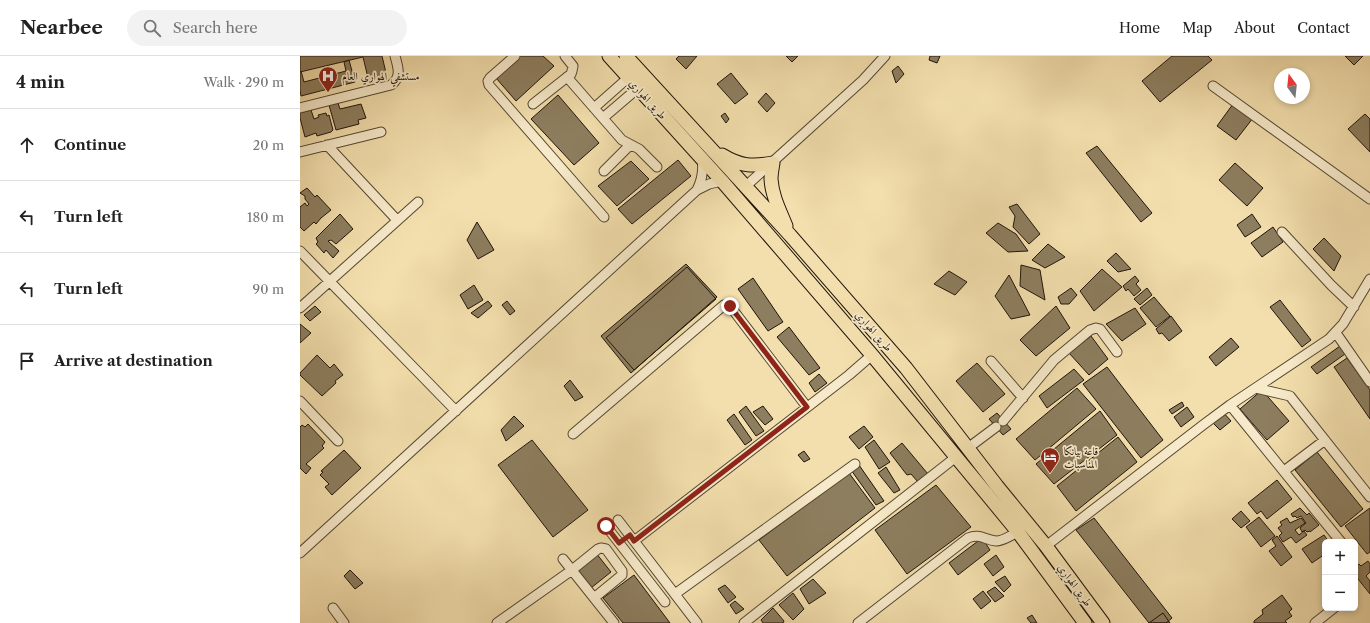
<!DOCTYPE html>
<meta charset="utf-8">
<style>
body{margin:0;font-family:"Libre Caslon Text",Amiri,serif;background:#f2f2f2;color:#222}
.controls{position:absolute;right:12px;bottom:12px;display:grid;overflow:hidden;border-radius:6px;box-shadow:0 2px 6px #0003}
.controls button{width:36px;height:36px;display:grid;place-items:center;padding:0;border:0;border-bottom:1px solid #e0e0e0;background:#fff;color:#222;font:20px sans-serif}
.compass{position:absolute;left:974px;top:12px;width:36px;height:36px;border-radius:50%;background:#fff;box-shadow:0 2px 6px #0003;rotate:345deg}
.stop{position:absolute;width:12px;height:12px;margin:-9px;border:3px solid #8f2418;border-radius:50%;background:#fff}
.stop.end{background:#8f2418;border-color:#fff;box-shadow:0 1px 4px #0008}
.list{margin:0;padding:0;list-style:none}
h2{display:flex;justify-content:space-between;align-items:center;height:52px;margin:0;padding:0 16px;font-size:17px}
h2 small{font-size:13px;font-weight:400;color:#767676}
.list li{display:grid;grid-template-columns:26px 1fr auto;gap:12px;align-items:center;box-sizing:border-box;height:72px;padding:0 16px;border-top:1px solid #e0e0e0}
.list b{display:block;font-size:15px;white-space:nowrap}
.list em{font-size:13px;font-style:normal;color:#767676}
.icon{flex:none;width:22px;height:22px;fill:none;stroke:currentColor;stroke-width:2;stroke-linecap:round;stroke-linejoin:round}
.map{position:relative;flex:none;width:1070px;height:567px;overflow:hidden}
header{display:flex;align-items:center;gap:24px;box-sizing:border-box;height:56px;padding:0 20px;background:#fff;border-bottom:1px solid #e0e0e0}
header strong{font-size:19px}
nav{display:flex;gap:22px;margin-inline-start:auto;font-size:14px}
.search{width:280px;height:36px;background:#f2f2f2;display:flex;align-items:center;gap:10px;box-sizing:border-box;padding:0 14px;border-radius:22px;color:#767676;font-size:15px}
main{display:flex}
aside{flex:1;background:#fff}
.map>svg:first-child{display:block}
</style>
<header>
<strong>Nearbee</strong>
<div class="search"><svg class="icon" aria-label="search" viewBox="0 0 24 24"><circle cx="10" cy="10" r="6"/><path d="M15 15l6 6"/></svg>Search here</div>
<nav><a>Home</a><a>Map</a><a>About</a><a>Contact</a></nav>
</header>
<main>
<aside>
<h2>4 min<small>Walk · 290 m</small></h2>
<ul class="list">
<li><svg class="icon" aria-label="ahead" viewBox="0 0 24 24"><path d="M12 20V5M6 11l6-6 6 6"/></svg><div><b>Continue</b></div><em>20 m</em></li>
<li><svg class="icon" aria-label="left" viewBox="0 0 24 24"><path d="M17 20v-9H6M10 6l-5 5 5 5"/></svg><div><b>Turn left</b></div><em>180 m</em></li>
<li><svg class="icon" aria-label="left" viewBox="0 0 24 24"><path d="M17 20v-9H6M10 6l-5 5 5 5"/></svg><div><b>Turn left</b></div><em>90 m</em></li>
<li><svg class="icon" aria-label="arrive" viewBox="0 0 24 24"><path d="M6 21V4h12l-3 4 3 4H6"/></svg><div><b>Arrive at destination</b></div></li>
</ul>
</aside>
<div class="map">
<svg width="1070" height="567" viewBox="0 0 1070 567">
<rect width="100%" height="100%" fill="#f3dfad"/>
<filter id="stains"><feTurbulence type="fractalNoise" baseFrequency=".005" numOctaves="4"/><feColorMatrix values="0 0 0 0 .2 0 0 0 0 .09 0 0 0 0 .02 0 0 0 .5 -.17"/></filter>
<radialGradient id="worn" r=".72"><stop offset=".6" stop-color="#630" stop-opacity="0"/><stop offset="1" stop-color="#630" stop-opacity=".3"/></radialGradient>
<!-- building -->
<path fill="#8d7e5f" stroke="#1f140b" d="M0 0H82L87 21 69 26 63 1 0 16Z
M219 0H243L254 10 216 45 196 22Z
M379 0H397L386 13 376 3Z
M486 0H498L492 6Z
M630 0H640L637 7 629 4Z
M872 0H908L912 4 860 46 842 25Z
M1045 0H1063L1054 9Z
M49 4 55 26 1 40 0 34V16L1 15 4 26 46 15 44 6Z
M598 10 604 18 596 27 592 15Z
M431 17 448 38 435 48 417 28Z
M466 37 475 47 467 56 458 46Z
M258 39 299 87 274 109 231 63Z
M38 47 40 53 61 48 66 62 58 64 59 68 36 74 29 49Z
M933 48 953 62 936 84 917 70Z
M11 54 14 63 19 61 18 59 26 57 27 60 29 59 33 74 31 76 17 80 16 77 5 81 0 62V57Z
M425 57 429 63 426 67 421 60Z
M1065 58 1070 63V96L1048 73Z
M797 90 852 157 841 166 786 97Z
M378 104 391 120 332 168 318 153Z
M331 105 349 123 317 150 298 130Z
M935 107 963 132 947 150 919 124Z
M7 132 15 141 17 139 31 154 21 162 16 168 14 166 4 175 0 171V151L5 147 7 150 9 148 5 143V140L0 137Z
M717 148 740 178 729 188 713 171 715 160 709 151Z
M40 158 53 173 36 188 31 184 28 185 39 195 33 202 26 194 24 197 16 188 18 186 16 182Z
M952 158 961 171 945 181 937 169Z
M177 166 194 194 178 203 167 184Z
M698 167 716 178 728 195 708 196 686 177Z
M973 171 983 186 962 201 951 187Z
M1024 182 1041 200 1034 215 1013 193Z
M748 188 765 201 745 212 732 204Z
M816 197 831 213 818 216 807 205Z
M386 208 417 241 331 317 301 280Z
M721 209 740 214 745 244 720 230Z
M387 211 416 243 334 314 306 282Z
M802 213 822 231 794 255 780 235Z
M649 215 667 226 655 239 634 228Z
M709 219 730 259 711 263 695 240Z
M835 220 839 225 836 228 841 234 834 240 828 233 826 235 823 230Z
M453 222 483 266 468 275 438 233Z
M174 229 183 244 168 253 160 239Z
M771 232 777 239 769 248H761L758 241Z
M847 232 852 239 840 249 834 243Z
M854 241 870 260 856 271 840 252Z
M980 244 1011 284 1002 291 970 251Z
M188 245 192 250 178 262 171 257Z
M207 245 215 255 210 259 202 249Z
M15 250 21 256 10 265 4 259Z
M756 250 770 272 736 300 720 284Z
M835 252 846 268 822 285 806 268Z
M871 260 882 275 869 285 862 277 859 278 856 273Z
M0 268 11 277 0 287Z
M489 271 520 312 509 319 477 281Z
M791 280 808 303 789 319 769 297Z
M931 282 939 291 916 310 909 301Z
M1040 290 1045 298 1017 318 1011 311Z
M17 299 30 312 34 308 43 319 35 325 36 327 22 340 0 319V317Z
M1047 302 1070 334V363L1034 311Z
M677 307 705 338 683 356 656 325Z
M807 311 863 384 841 402 783 328Z
M774 313 784 324 747 352 739 340Z
M519 318 527 327 515 336 509 327Z
M270 324 283 341 275 345 264 330Z
M777 332 796 353 735 404 716 383Z
M962 334 989 365 967 384 940 353Z
M882 346 884 350 872 358 869 354Z
M446 350 464 375 456 380 439 356Z
M463 350 473 363 465 369 453 356Z
M887 351 894 361 881 371 874 361Z
M800 355 817 379 754 428 736 408Z
M922 355 931 365 920 374 911 365Z
M697 357 711 373 703 379 689 363Z
M434 358 452 384 445 389 427 364Z
M214 360 224 370 206 385 201 374Z
M8 368 25 386 22 390 24 392 6 408 11 412 6 418 0 412V371L2 369 5 371Z
M564 370 573 381 559 393 549 381Z
M818 381 837 406 776 455 757 430Z
M232 384 288 454 253 481 198 409Z
M574 384 590 406 579 413 565 391Z
M602 387 628 418 618 426 611 418 607 419 590 397Z
M44 394 61 412 32 439 25 431 29 428 20 419 23 416 21 415Z
M504 395 510 403 504 406 498 399Z
M1017 396 1063 453 1041 471 995 414Z
M559 409 584 445 576 449 551 414Z
M586 411 600 434 594 437 578 417Z
M549 417 575 452 487 520 459 484Z
M977 424 992 443 967 463 961 455 957 458 948 447Z
M636 429 671 471 607 518 575 474Z
M1000 452 1007 459 1009 457 1019 469 1010 476V475L1007 476 1005 474 1002 476 1000 472 1006 467 1001 460 997 462 995 460 993 461 991 458Z
M1070 452V496L1067 498 1045 470Z
M941 455 950 465 941 472 932 463Z
M959 461 975 480 961 491 946 471Z
M794 462 872 562 866 567H849L776 474Z
M987 462 990 467 1001 462 1005 467 995 474 999 479 1004 475 1007 479 996 487 991 481 983 486 979 480 982 477 978 472 982 469 980 466Z
M1024 479 1029 486H1025V498L1012 507 1002 493Z
M977 480 992 501 981 510 969 495 976 490 972 484Z
M682 482 690 494 658 519 649 507Z
M296 497 311 516 291 532 277 514Z
M696 499 704 511 693 520 684 508Z
M1068 505 1070 508V516L1066 520 1070 525V538L1058 523 1055 524V512L1059 508 1061 510Z
M50 514 63 527 55 533 44 520Z
M334 519 370 567H323L303 542Z
M705 520 711 529 704 536 695 526Z
M513 523 526 537 509 548 500 533Z
M425 529 436 541 428 547 418 533Z
M695 531 704 540 695 546 687 536Z
M683 535 691 545 681 553 673 543Z
M493 537 504 553 493 564 479 549Z
M982 539 992 553 989 556 992 560 985 565 987 567H954V565L963 558 962 554Z
M435 545 444 553 436 558 430 549Z
M473 552 484 565 483 567H463L461 564Z
M863 557 870 567H849Z
M732 559 737 567H731L727 562Z"/>
<g fill="none" stroke-linecap="round" stroke-linejoin="round">
<defs>
<path id="minor" d="M215 0 190 22 188 25 189 29 304 161
M267 21 322 84 339 93 357 111
M913 30 1070 143
M233 48 271 18 272 15 273 10 265 0
M0 52 91 29C102 21 98 11 95 0
M294 52 329 21
M303 62 338 32
M27 89 97 164
M0 96 81 76
M304 115 330 89
M446 130 563 24 585 0
M397 134C402 124 404 115 402 103
M982 176 1031 229 1054 251
M0 195 156 355
M0 252 118 146
M1036 277 1070 326
M691 305 723 342
M956 332 990 340 1070 441
M0 345 38 385
M930 349 1041 486
M703 365 754 304 790 274 796 272 800 273 817 296
M273 378 424 249 430 250 507 351
M668 392 696 371
M984 415 1025 384
M318 464 397 567
M306 470 365 546
M334 485 549 319 572 299
M746 490 903 369 930 349 1029 283 1043 268 1070 223
M0 497 397 134 409 128 422 125
M263 503 314 567
M375 538 555 408
M33 552 44 567
M197 567 272 514 298 493 301 492 306 493 322 515V519L294 542
M444 567 656 401
M558 567 668 482C680 477 685 484 696 485 704 485 711 479 718 476
M1015 567 1034 552"/>
<path id="highway" d="M309 0 422 125 572 299 718 476 785 567
M326 0 490 179 606 312 697 430 746 490 803 567
M422 99C440 110 452 111 473 107 472 113 471 118 471 123 472 140 480 155 486 170"/>
</defs>
<!-- minor casing -->
<use href="#minor" stroke="#544734" stroke-width="11"/>
<!-- highway casing -->
<use href="#highway" stroke="#1f140b" stroke-width="15"/>
<!-- minor -->
<use href="#minor" stroke="#f7eaca" stroke-width="9"/>
<!-- highway -->
<use href="#highway" stroke="#f3dfad" stroke-width="13"/>
</g>
<g fill="none" stroke-linecap="round" stroke-linejoin="round">
<!-- route -->
<path stroke="#8f2418" stroke-width="5" d="M306 470 319 487 330 479 334 485 507 351 430 250"/>
</g>
<!-- icons -->
<defs>
<symbol id="hospital-pin" viewBox="-11 -11 22 30"><path d="M0 17L-7.5 6A9.5 9.5 0 1 1 7.5 6Z" fill="#8f2418" stroke="#f7eaca"/><path d="M-5-5h3v3.5h4V-5h3V5h-3V1.5h-4V5h-3Z" fill="#fff"/></symbol>
<symbol id="hotel-pin" viewBox="-11 -11 22 30"><path d="M0 17L-7.5 6A9.5 9.5 0 1 1 7.5 6Z" fill="#8f2418" stroke="#f7eaca"/><path d="M-6-4.5h1.5V1H6V5H4.5V3h-9V5H-6ZM-4 0a1.8 1.8 0 1 1 3.6 0ZM.5 0V-2.5h3Q6-2.5 6 0Z" fill="#fff"/></symbol>
</defs>
<g fill-rule="evenodd">
<use href="#hospital-pin" x="17" y="9" width="22" height="30"/>
<use href="#hotel-pin" x="739" y="390" width="22" height="30"/>
</g>
<g text-anchor="middle" stroke-width="3.5" stroke-linejoin="round" paint-order="stroke">
<!-- poi labels -->
<g font-size="11" fill="#1f140b" stroke="#f7eaca" text-anchor="start">
<text x="42" y="24">مستشفي الهواري العام</text>
<text x="764" y="399">قاعة بيانكا<tspan x="764" dy="13">المناسبات</tspan></text>
</g>
<!-- street labels -->
<g font-size="11" fill="#1f140b" stroke="#f7eaca">
<text transform="translate(348 43) rotate(48)" y="4">طريق الهواري</text>
<text transform="translate(574 275) rotate(49)" y="4">طريق الهواري</text>
<text transform="translate(775 529) rotate(54)" y="4">طريق الهواري</text>
</g>
</g>
<rect width="100%" height="100%" filter="url(#stains)"/>
<rect width="100%" height="100%" fill="url(#worn)"/>
</svg>
<div class="controls">
<button>+</button>
<button>−</button>
</div>
<svg class="compass" viewBox="-18 -18 36 36"><path d="M0-13l5 13h-10z" fill="#e53935"/><path d="M0 13l5-13h-10z" fill="#767676"/></svg>
<div class="stop" style="left:306px;top:470px"></div>
<div class="stop end" style="left:430px;top:250px"></div>
</div>
</main>
